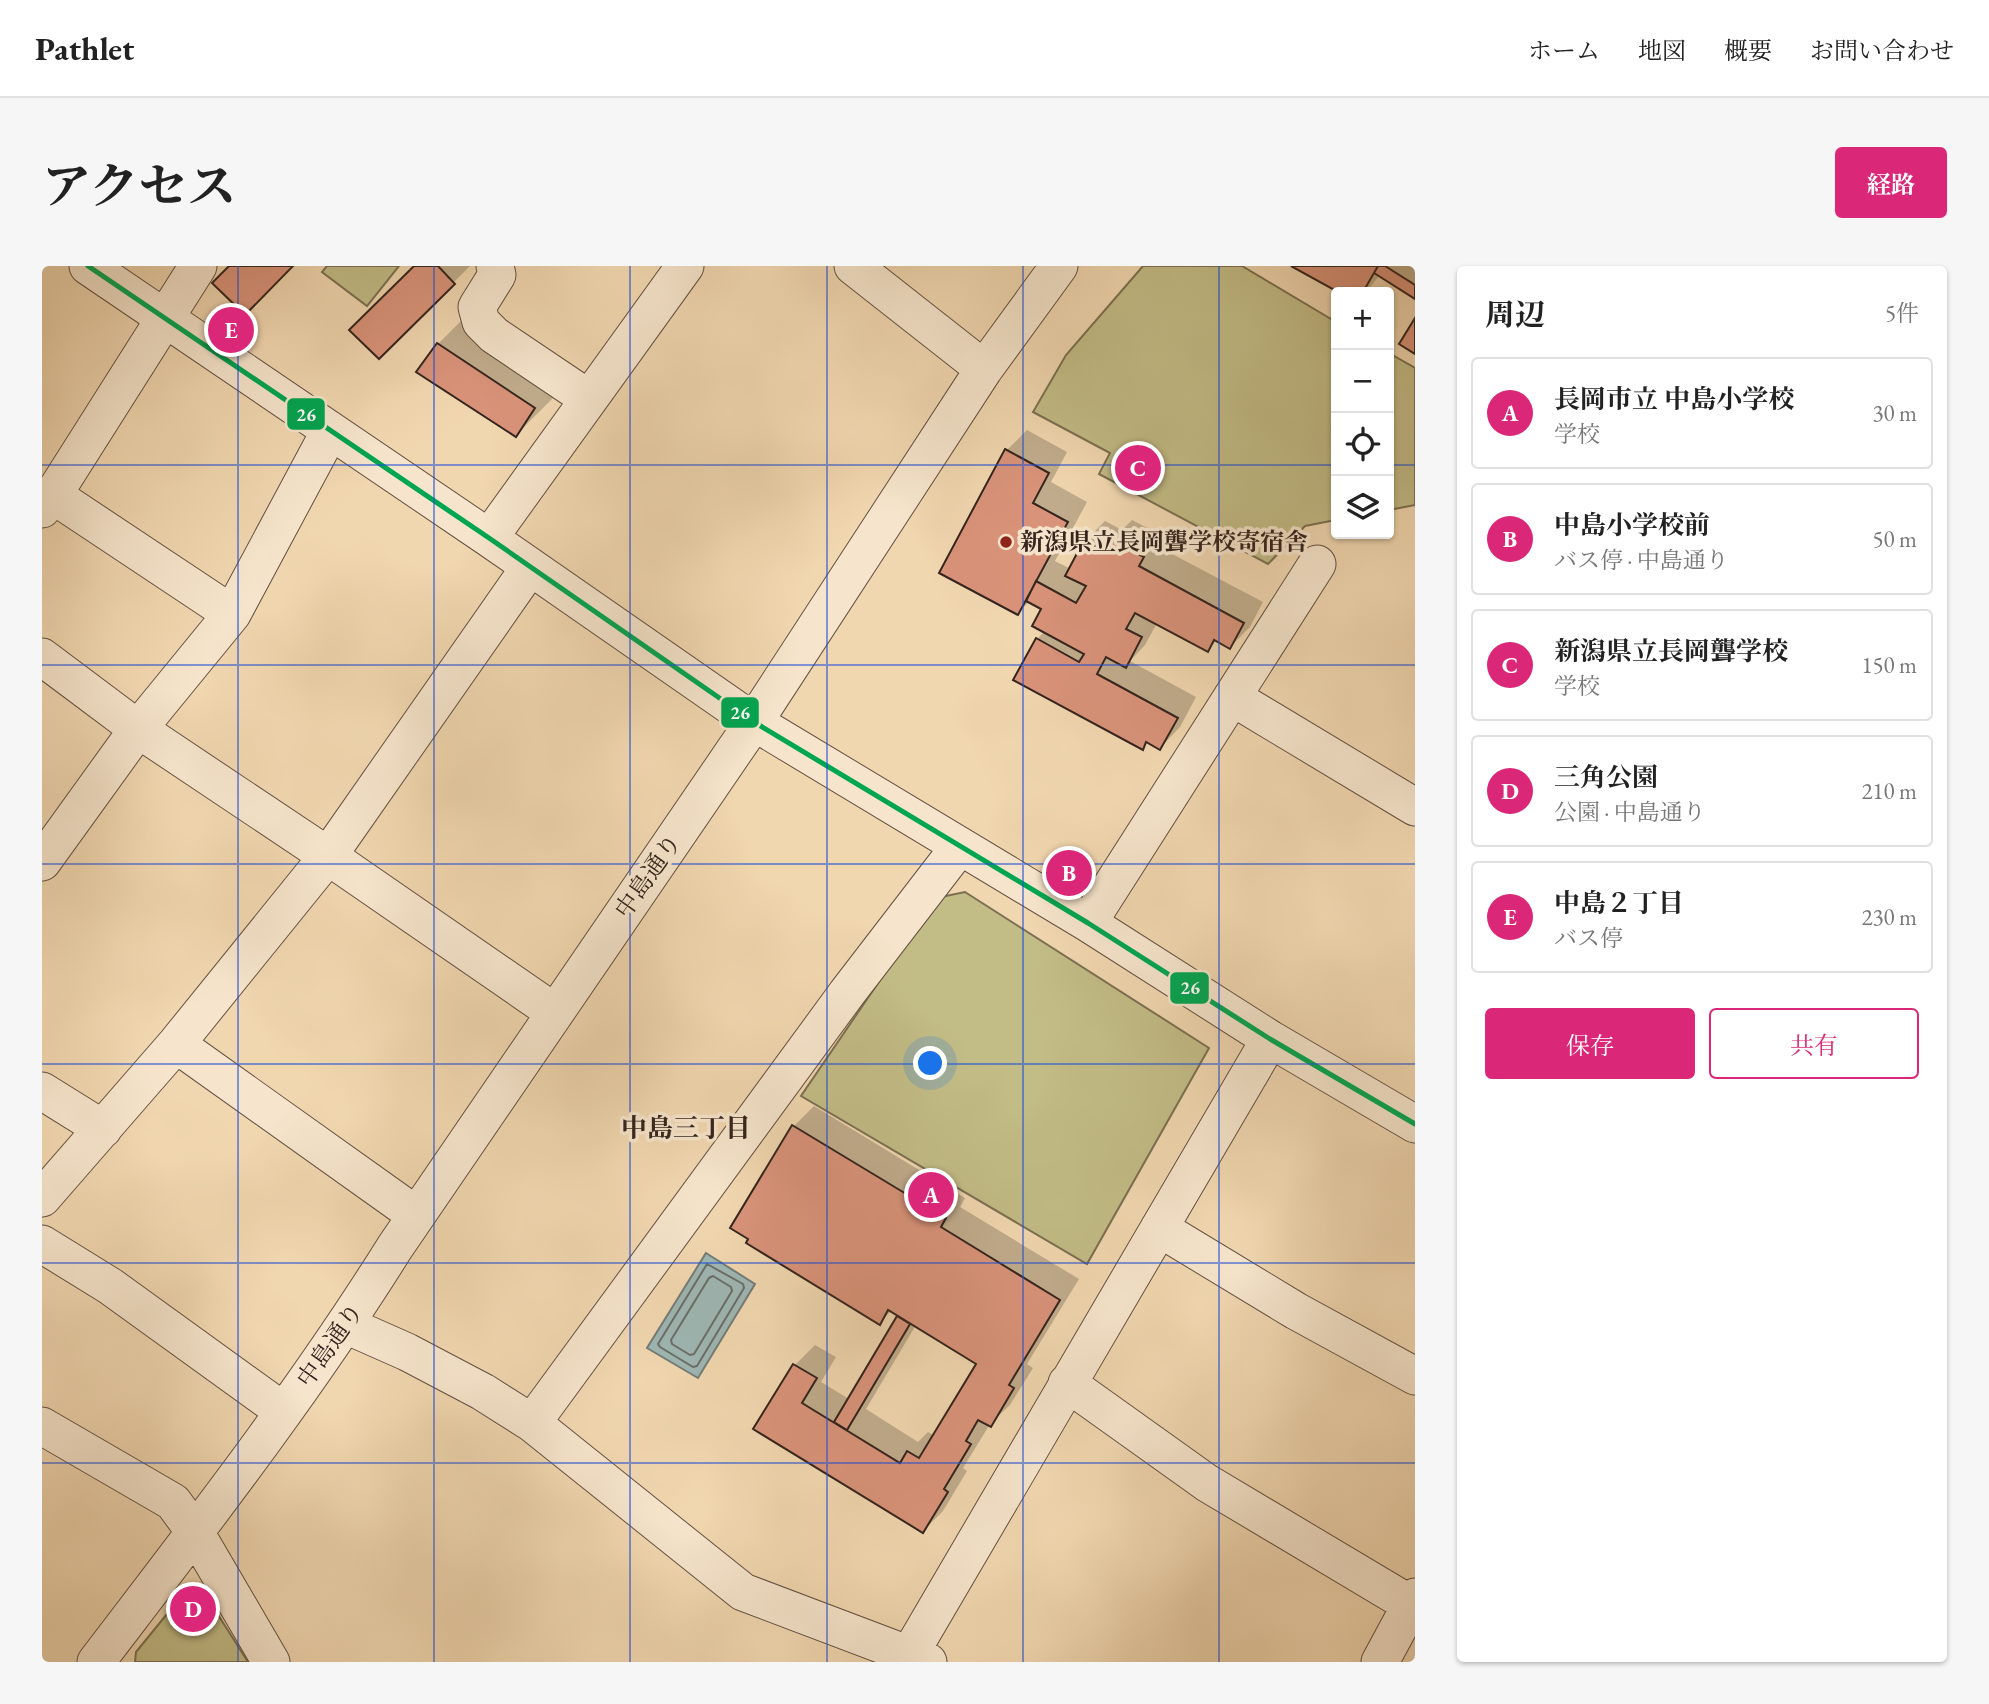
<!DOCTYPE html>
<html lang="ja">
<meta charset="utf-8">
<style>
body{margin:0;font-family:"EB Garamond","Noto Serif JP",serif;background:#f6f6f6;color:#222}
.controls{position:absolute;right:21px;top:21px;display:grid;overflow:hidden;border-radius:7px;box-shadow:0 2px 5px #0004}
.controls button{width:63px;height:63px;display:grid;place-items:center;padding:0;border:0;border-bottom:2px solid #e0e0e0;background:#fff;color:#222;font:35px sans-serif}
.you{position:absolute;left:889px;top:798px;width:24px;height:24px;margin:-18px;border:5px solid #fff;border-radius:50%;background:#1a73e8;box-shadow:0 0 0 10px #1a73e833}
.badge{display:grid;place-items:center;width:46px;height:46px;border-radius:50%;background:#db2777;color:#fff;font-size:23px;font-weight:700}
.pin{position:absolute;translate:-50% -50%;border:4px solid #fff;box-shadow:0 2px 7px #0006}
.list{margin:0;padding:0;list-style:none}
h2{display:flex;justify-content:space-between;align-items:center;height:91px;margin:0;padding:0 28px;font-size:30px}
h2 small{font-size:23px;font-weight:400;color:#767676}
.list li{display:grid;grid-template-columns:46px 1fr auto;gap:21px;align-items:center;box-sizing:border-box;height:112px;margin:0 14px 14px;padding:0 14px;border:2px solid #e0e0e0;border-radius:7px}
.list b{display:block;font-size:26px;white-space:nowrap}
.list p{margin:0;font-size:23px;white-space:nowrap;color:#767676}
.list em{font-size:23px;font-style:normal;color:#767676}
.actions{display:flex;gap:14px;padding:21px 28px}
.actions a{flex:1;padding:16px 0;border:2px solid #db2777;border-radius:7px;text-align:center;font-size:24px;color:#db2777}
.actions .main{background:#db2777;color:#fff}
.icon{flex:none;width:38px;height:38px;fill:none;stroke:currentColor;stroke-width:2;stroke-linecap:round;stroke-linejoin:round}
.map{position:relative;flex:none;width:1373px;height:1396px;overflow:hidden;border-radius:7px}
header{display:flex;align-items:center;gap:42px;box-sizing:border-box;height:98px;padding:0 35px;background:#fff;border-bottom:2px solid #e0e0e0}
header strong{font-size:33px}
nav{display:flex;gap:38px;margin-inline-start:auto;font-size:24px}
.intro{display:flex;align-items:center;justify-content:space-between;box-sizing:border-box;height:168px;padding:0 42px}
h1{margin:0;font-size:49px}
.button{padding:18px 32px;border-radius:7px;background:#db2777;color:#fff;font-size:24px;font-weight:700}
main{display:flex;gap:42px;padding:0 42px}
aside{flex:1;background:#fff;border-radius:7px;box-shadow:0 2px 5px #0004}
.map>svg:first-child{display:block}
</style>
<header>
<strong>Pathlet</strong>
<nav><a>ホーム</a><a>地図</a><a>概要</a><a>お問い合わせ</a></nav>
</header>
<div class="intro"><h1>アクセス</h1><a class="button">経路</a></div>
<main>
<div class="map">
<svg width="1373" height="1396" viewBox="0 0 1373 1396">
<rect width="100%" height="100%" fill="#f1d7b0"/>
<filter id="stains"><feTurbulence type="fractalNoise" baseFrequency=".00286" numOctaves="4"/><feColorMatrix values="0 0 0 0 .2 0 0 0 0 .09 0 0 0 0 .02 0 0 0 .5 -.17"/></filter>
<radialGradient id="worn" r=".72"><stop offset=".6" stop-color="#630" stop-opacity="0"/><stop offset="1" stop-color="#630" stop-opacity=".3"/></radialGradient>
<!-- green -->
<path fill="#c2bc86" stroke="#7b7052" stroke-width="2" d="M285 0H357L325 40 280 6Z
M1101 0H1200L1294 56V254L1263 260 1226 298 1057 208 1068 187 991 146 1024 89Z
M1347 87 1373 102V239L1347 244Z
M923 626 1167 782 1045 998 759 830 894 632Z
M147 1321 159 1322 206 1396H93L94 1386Z"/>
<!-- water -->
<path fill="#9eb7b4" stroke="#747c78" stroke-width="2" d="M664 987 713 1018 656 1112 605 1082Z"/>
<!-- shadow -->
<path fill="#0003" fill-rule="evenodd" d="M374 0H428L337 91Z
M1253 0H1373V31L1338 9 1324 26H1299Z
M434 40 512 131 474 169 396 78Z
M985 164 1025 186 1009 216 1045 236 1013 295 1029 303 1043 275 1063 255 1080 264 1090 254 1121 270 1115 280 1221 336 1208 361 1188 381 1175 374 1166 383 1115 357 1103 379 1088 395 1154 431 1138 461 1118 482 1106 475 1100 481 995 373 1003 365 1001 342 988 335 976 347 965 184Z
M772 840 923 932 918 941 1037 1013 985 1098 991 1102 968 1139 948 1158 921 1202 925 1205 901 1245 881 1265 714 1162 753 1099 773 1079 794 1091 779 1116 807 1133 857 1049 850 1044 838 1056 690 961 752 860ZM874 1059 937 1097 893 1170 886 1166 876 1176 824 1143Z"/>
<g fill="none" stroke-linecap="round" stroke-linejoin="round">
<!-- shore -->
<path stroke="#696e69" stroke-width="2" d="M665 998 701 1018 702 1022 655 1100 651 1101 618 1081 616 1078Z
M671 1010 689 1021 690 1025 652 1088 648 1089 630 1078 629 1074 667 1012Z"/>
</g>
<!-- building -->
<path fill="#d9937a" stroke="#34241e" stroke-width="2" d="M187 0H251L203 49 170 17Z
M372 0H396L413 18 337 93 307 64Z
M1249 0H1336L1321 26H1296Z
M1336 0H1343L1373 19V33L1332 7Z
M1373 52V88L1357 78Z
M395 77 493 142 474 171 374 106Z
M963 183 1007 207 991 237 1026 256 976 349 897 307Z
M1068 273 1102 291 1097 300 1202 357 1188 383 1172 374 1166 386 1093 347 1084 363 1100 371 1084 402 1064 391 1055 408 1136 452 1118 484 1104 476 1101 484 971 414 994 372 1037 396 1042 388 990 360 999 343 984 335 994 315 1034 337 1044 320 1023 310 1042 274 1062 285Z
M750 859 904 952 899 961 1018 1034 967 1119 972 1122 949 1161 936 1154 924 1175 929 1178 902 1223 906 1226 881 1267 711 1163 751 1098 775 1112 760 1137 858 1197 865 1185 877 1192 934 1098 846 1044 838 1059 704 977 706 973 688 962Z
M855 1050 868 1058 805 1164 792 1156Z"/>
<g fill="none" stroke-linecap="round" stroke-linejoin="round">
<defs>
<path id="minor" d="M46 0 447 272 712 456 1046 657 1228 773 1373 858
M453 0 455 9 435 41 439 56 452 69 547 133
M811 0 942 103
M11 229 190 348
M0 243 11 229 156 0
M447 272 643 0
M0 391 96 463 286 590 512 746
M1190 431 1373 541
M0 596 96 463 190 348 288 165
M1046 657 1275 298
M134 778 374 949
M0 825 61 863
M0 932 134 778 286 590 488 301
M1117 962 1254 1045 1373 1110
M0 978 68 1020 241 1145
M304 1059 365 1086 441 1126 490 1157 701 1326 886 1396
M1025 1117 1165 1217 1373 1341
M490 1157 805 727 918 580
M0 1160 131 1236 153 1266 229 1396
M54 1396C157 1261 263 1125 353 981L712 456 942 103 1017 0
M863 1396 1228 773
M1338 1396 1373 1331"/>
</defs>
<!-- minor casing -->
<use href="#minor" stroke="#635142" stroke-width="39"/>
<!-- minor -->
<use href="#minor" stroke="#f6e5cc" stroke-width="37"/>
<defs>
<path id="bus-1" d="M46 0 447 272 712 456 1046 657 1228 773 1373 858"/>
</defs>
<!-- bus-1 casing -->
<use href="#bus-1" stroke="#f6e5cc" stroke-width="10"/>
<!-- bus-1 -->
<use href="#bus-1" stroke="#00a651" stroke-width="5"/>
</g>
<!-- grid -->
<path fill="none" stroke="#1d4ed8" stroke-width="2" stroke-opacity="0.55" d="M196 0V1396M392 0V1396M588 0V1396M785 0V1396M981 0V1396M1177 0V1396M0 199H1294M1347 199H1373M0 399H1373M0 598H1373M0 798H1373M0 997H1373M0 1197H1373"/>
<!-- markers -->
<circle fill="#8f2418" stroke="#f6e5cc" stroke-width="2.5" cx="964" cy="276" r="7"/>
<g text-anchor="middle" stroke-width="7" stroke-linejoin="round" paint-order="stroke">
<!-- poi labels -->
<g font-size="24" font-weight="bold" fill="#34241e" stroke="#f6e5cc" text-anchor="start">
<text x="978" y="284">新潟県立長岡聾学校寄宿舎</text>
</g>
<!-- street labels -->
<g font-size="24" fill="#34241e" stroke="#f6e5cc">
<text transform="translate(606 610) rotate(-55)" y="8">中島通り</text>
<text transform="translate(288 1079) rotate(-55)" y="8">中島通り</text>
</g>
<!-- neighbourhood labels -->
<g font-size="26" font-weight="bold" fill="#34241e" stroke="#f6e5cc">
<text x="644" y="871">中島三丁目</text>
</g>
</g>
<g stroke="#f6e5cc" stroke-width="2.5">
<rect x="244" y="131" width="40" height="34" rx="7" fill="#00a651"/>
<rect x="678" y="430" width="40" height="33" rx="7" fill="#00a651"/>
<rect x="1127" y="705" width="41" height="34" rx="7" fill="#00a651"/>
</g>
<g font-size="19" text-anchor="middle" font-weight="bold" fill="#fff">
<text x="264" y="155">26</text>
<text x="698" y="453">26</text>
<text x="1148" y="728">26</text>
</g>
<rect width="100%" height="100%" filter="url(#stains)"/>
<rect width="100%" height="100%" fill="url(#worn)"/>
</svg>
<div class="controls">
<button>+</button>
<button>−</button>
<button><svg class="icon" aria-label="locate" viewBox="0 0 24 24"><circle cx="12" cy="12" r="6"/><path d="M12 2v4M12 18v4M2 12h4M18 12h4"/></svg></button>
<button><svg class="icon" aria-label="layers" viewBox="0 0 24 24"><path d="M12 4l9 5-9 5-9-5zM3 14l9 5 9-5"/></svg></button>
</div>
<div class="you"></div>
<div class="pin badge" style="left:889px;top:929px">A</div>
<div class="pin badge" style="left:1027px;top:607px">B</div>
<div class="pin badge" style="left:1096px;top:202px">C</div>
<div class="pin badge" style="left:151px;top:1343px">D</div>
<div class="pin badge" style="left:189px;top:64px">E</div>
</div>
<aside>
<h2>周辺<small>5件</small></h2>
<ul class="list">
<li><span class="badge">A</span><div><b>長岡市立 中島小学校</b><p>学校</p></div><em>30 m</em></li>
<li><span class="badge">B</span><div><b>中島小学校前</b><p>バス停 · 中島通り</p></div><em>50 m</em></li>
<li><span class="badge">C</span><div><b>新潟県立長岡聾学校</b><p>学校</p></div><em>150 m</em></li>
<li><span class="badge">D</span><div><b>三角公園</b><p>公園 · 中島通り</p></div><em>210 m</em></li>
<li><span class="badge">E</span><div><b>中島２丁目</b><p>バス停</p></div><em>230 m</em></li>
</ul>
<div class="actions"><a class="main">保存</a><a>共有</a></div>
</aside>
</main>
